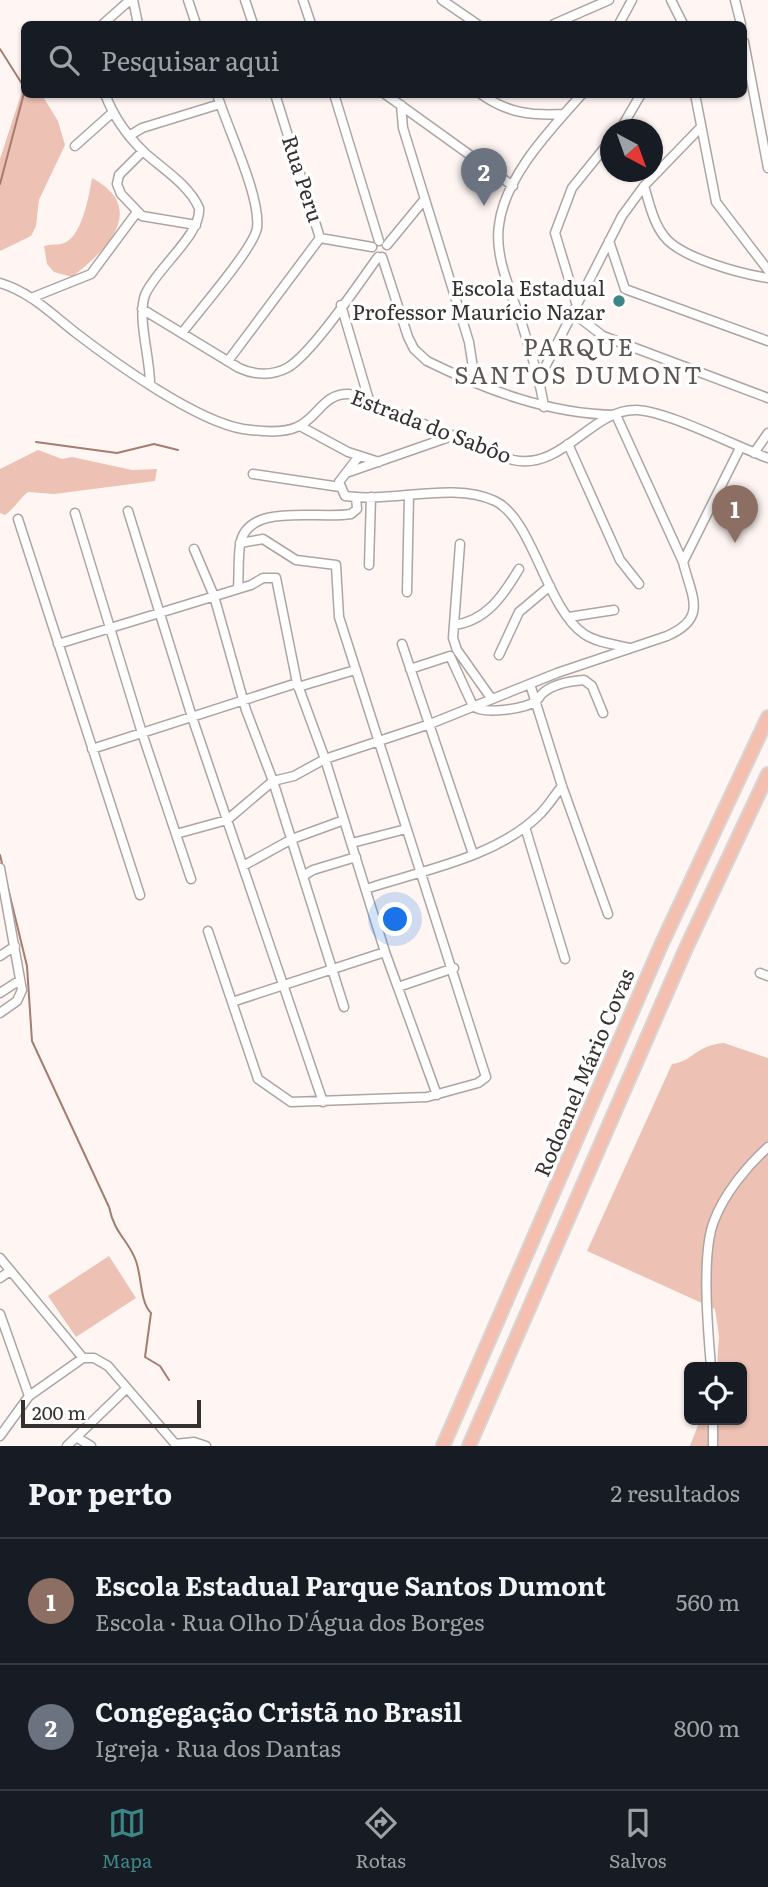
<!DOCTYPE html>
<html lang="pt">
<meta charset="utf-8">
<style>
body{margin:0;font-family:Literata,serif;background:#242831;color:#f1f3f6}
.controls{position:absolute;right:21px;bottom:21px;display:grid;overflow:hidden;border-radius:10px;box-shadow:0 2px 5px #0004}
.controls button{width:63px;height:63px;display:grid;place-items:center;padding:0;border:0;border-bottom:2px solid #363941;background:#171b24;color:#f1f3f6;font:35px sans-serif}
.compass{position:absolute;left:600px;top:119px;width:63px;height:63px;border-radius:50%;background:#171b24;box-shadow:0 2px 5px #0004;rotate:139deg}
.scale{position:absolute;left:21px;bottom:18px;width:180px;box-sizing:border-box;padding-left:7px;border:4px solid #353130;border-top:0;font-size:19px;line-height:24px;white-space:nowrap;color:#353130;-webkit-text-stroke:5px #fff;paint-order:stroke}
.you{position:absolute;left:396px;top:920px;width:24px;height:24px;margin:-18px;border:5px solid #fff;border-radius:50%;background:#1a73e8;box-shadow:0 0 0 10px #1a73e833}
.badge{display:grid;place-items:center;width:46px;height:46px;border-radius:50%;background:#3d8687;color:#fff;font-size:23px;font-weight:700}
.pin{position:absolute;translate:-50% -58px;filter:drop-shadow(0 2px 4px #0008)}
.pin::after{content:'';position:absolute;top:37px;width:24px;height:21px;background:inherit;clip-path:polygon(0 0,100% 0,50% 100%)}
.list{margin:0;padding:0;list-style:none}
h2{display:flex;justify-content:space-between;align-items:center;height:91px;margin:0;padding:0 28px;font-size:30px}
h2 small{font-size:23px;font-weight:400;color:#9ea1a6}
.list li{display:grid;grid-template-columns:46px 1fr auto;gap:21px;align-items:center;box-sizing:border-box;height:126px;padding:0 28px;border-top:2px solid #363941}
.list b{display:block;font-size:26px;white-space:nowrap}
.list p{margin:0;font-size:23px;white-space:nowrap;color:#9ea1a6}
.list em{font-size:23px;font-style:normal;color:#9ea1a6}
.icon{flex:none;width:38px;height:38px;fill:none;stroke:currentColor;stroke-width:2;stroke-linecap:round;stroke-linejoin:round}
.map{position:relative;flex:none;width:768px;height:1446px;overflow:hidden}
.search{position:absolute;background:#171b24;box-shadow:0 2px 5px #0004;left:21px;right:21px;top:21px;height:77px;display:flex;align-items:center;gap:18px;box-sizing:border-box;padding:0 24px;border-radius:10px;color:#9ea1a6;font-size:26px}
.sheet{height:343px;background:#171b24}
nav{display:flex;justify-content:space-around;align-items:center;box-sizing:border-box;height:98px;border-top:2px solid #363941;background:#171b24;font-size:19px;color:#9ea1a6}
nav a{display:grid;justify-items:center;gap:4px}
nav .on{color:#3d8687}
.map>svg:first-child{display:block}
</style>
<div class="map">
<svg width="768" height="1446" viewBox="0 0 768 1446">
<rect width="100%" height="100%" fill="#fff6f3"/>
<!-- green -->
<path fill="#edc1b3" d="M22 91 24 94 42 95 58 121 65 145 39 200 36 226 31 236 0 251V159Z
M92 178C148 208 108 249 72 277L54 272 47 264 44 246C51 244 55 245 61 244 82 240 89 195 92 178Z
M38 450 62 459 72 457 132 470 157 469 155 481 54 494 28 492C18 500 15 508 5 515L0 513V469Z
M724 1043 768 1058V1446H690L700 1420H742V1367H717L719 1336 715 1309 587 1251 672 1064C692 1062 696 1045 724 1043Z
M109 1256 136 1298 76 1337 48 1296Z"/>
<g fill="none" stroke-linecap="round" stroke-linejoin="round">
<!-- stream -->
<path stroke="#a57c70" stroke-width="2" d="M0 49 24 87
M0 184 24 93
M36 442 117 453 154 444 178 450
M0 855 27 966 32 1041 109 1207C115 1235 128 1239 136 1261 142 1278 140 1302 151 1313L145 1357 160 1366 169 1380"/>
<defs>
<path id="minor" d="M133 0 138 24
M188 0 196 24
M245 0 253 24
M303 0 311 24
M442 0 477 24
M671 0 683 24
M735 0 741 24
M103 24 130 0
M554 24 609 0
M619 24 632 0
M744 42 768 168
M105 94C114 118 127 136 145 153 164 170 189 185 199 208 202 234 155 270 145 295 137 317 150 358 150 383
M334 94 379 241
M385 94 513 186
M481 94C507 113 532 116 564 114
M695 94 716 202 768 270
M401 105 403 128 469 342 475 381
M620 130 641 94
M129 136 142 128 220 104
M610 141 572 188 555 233 581 319 603 336 768 398
M75 146 112 113
M143 151 119 175 117 184 121 194 142 216 196 225
M644 186C649 202 653 222 664 236 680 258 742 274 768 278
M320 238 372 247
M609 241 625 289 768 341
M387 245 424 200
M382 257 408 337 414 349 427 361C486 390 549 414 616 415L683 562
M0 283C29 291 53 315 76 333 115 363 196 421 243 429 258 431 282 434 297 427 318 418 323 393 349 394L513 460C562 471 591 410 635 410 663 409 737 447 768 458
M31 298 91 274 137 212
M341 305 369 400
M142 309 239 368C254 375 272 376 287 368 311 355 360 282 378 257
M182 333C197 313 254 248 257 228 261 196 227 128 217 94
M228 361 320 238 275 94
M539 379 622 216 644 186 701 127
M544 407C540 378 530 351 522 324 512 294 494 257 499 225 505 176 551 129 582 94
M300 426 348 452 379 462
M568 444 620 560 639 584
M754 453 768 433
M359 456 339 482 345 496C391 503 453 481 495 501 533 519 546 608 584 634 597 643 615 644 630 648
M346 473 455 435
M253 474 340 487
M128 511 192 717 323 1102
M75 513 142 733 191 879
M18 519 140 895
M460 544 453 638 457 650 491 698
M194 549 214 596 246 710 273 781 344 1007
M369 565 371 497
M238 589C239 574 238 559 240 545 247 501 318 520 351 514L357 509 356 497
M407 592 409 495
M569 617 614 610
M454 625C486 621 503 596 519 569
M58 644 251 585 263 578H276L297 683 325 759 385 952 437 1095
M402 644 473 854
M499 655 519 612 550 586
M410 669 450 656 473 706C483 715 525 709 536 701 539 699 540 695 543 693 553 684 571 681 584 680L592 686 603 713
M530 684 562 786 608 914
M298 687 355 670
M92 749 297 683
M525 827 565 959
M176 834 227 820 273 781 294 776 325 759 430 724 557 673 667 636C708 618 692 598 683 562L740 448
M352 843 406 829
M243 866 292 839 344 820
M0 868 22 990 17 1001 0 1013
M303 876 313 870 356 857
M366 889C423 870 494 858 538 816 547 808 554 796 562 786
M208 931 258 1079 291 1102 427 1097 478 1083 486 1077 339 617 336 565 296 560 263 539 240 543
M0 956 15 946
M760 973 768 976
M398 987 454 968
M0 993 20 980
M232 1002 385 952
M0 1258 83 1358H94L108 1366 177 1446
M0 1278 10 1271
M0 1314 29 1396
M711 1367C708 1331 701 1253 714 1221 724 1194 747 1166 768 1147
M713 1420V1446
M0 1436 29 1396 83 1358
M76 1437 91 1446
M175 1444 194 1442 206 1446
M67 1446 127 1388"/>
<path id="highway" d="M443 1446 662 943 768 717
M469 1446 687 946 768 774"/>
</defs>
<!-- minor casing -->
<use href="#minor" stroke="#aea5a3" stroke-width="11"/>
<!-- highway casing -->
<use href="#highway" stroke="#d7d6d6" stroke-width="16"/>
<!-- minor -->
<use href="#minor" stroke="#fff" stroke-width="8"/>
<!-- highway -->
<use href="#highway" stroke="#f4bfae" stroke-width="12"/>
</g>
<!-- markers -->
<circle fill="#3d8687" stroke="#fff" stroke-width="2.5" cx="619" cy="301" r="7"/>
<g text-anchor="middle" stroke-width="7" stroke-linejoin="round" paint-order="stroke">
<!-- street labels -->
<g font-size="21" fill="#353130" stroke="#fff">
<text transform="translate(302 179) rotate(72)" y="7">Rua Peru</text>
<text transform="translate(431 427) rotate(21)" y="7">Estrada do Sabôo</text>
<text transform="translate(585 1073) rotate(-67)" y="7">Rodoanel Mário Covas</text>
</g>
<!-- poi labels -->
<g font-size="21" fill="#353130" stroke="#fff" text-anchor="end">
<text x="605" y="296">Escola Estadual<tspan x="605" dy="24">Professor Maurício Nazar</tspan></text>
</g>
<!-- quarter labels -->
<g font-size="24" letter-spacing="2" fill="#5c5553" stroke="#fff">
<text x="579" y="356">PARQUE<tspan x="579" dy="28">SANTOS DUMONT</tspan></text>
</g>
</g>
</svg>
<div class="controls">
<button><svg class="icon" aria-label="locate" viewBox="0 0 24 24"><circle cx="12" cy="12" r="6"/><path d="M12 2v4M12 18v4M2 12h4M18 12h4"/></svg></button>
</div>
<svg class="compass" viewBox="-18 -18 36 36"><path d="M0-13l5 13h-10z" fill="#e53935"/><path d="M0 13l5-13h-10z" fill="#9ea1a6"/></svg>
<div class="scale">200 m</div>
<div class="you"></div>
<div class="pin badge" style="left:735px;top:543px;background:#8d6e63">1</div>
<div class="pin badge" style="left:484px;top:206px;background:#6b7280">2</div>
<div class="search"><svg class="icon" aria-label="search" viewBox="0 0 24 24"><circle cx="10" cy="10" r="6"/><path d="M15 15l6 6"/></svg>Pesquisar aqui</div>
</div>
<section class="sheet">
<h2>Por perto<small>2 resultados</small></h2>
<ul class="list">
<li><span class="badge" style="background:#8d6e63">1</span><div><b>Escola Estadual Parque Santos Dumont</b><p>Escola · Rua Olho D'Água dos Borges</p></div><em>560 m</em></li>
<li><span class="badge" style="background:#6b7280">2</span><div><b>Congegação Cristã no Brasil</b><p>Igreja · Rua dos Dantas</p></div><em>800 m</em></li>
</ul>
</section>
<nav>
<a class="on"><svg class="icon" aria-label="map" viewBox="0 0 24 24"><path d="M3 6l6-2 6 2 6-2v14l-6 2-6-2-6 2zM9 4v14M15 6v14"/></svg>Mapa</a>
<a><svg class="icon" aria-label="directions" viewBox="0 0 24 24"><path d="M12 3l9 9-9 9-9-9zM9 14v-3h6M13 9l2 2-2 2"/></svg>Rotas</a>
<a><svg class="icon" aria-label="saved" viewBox="0 0 24 24"><path d="M7 4h10v16l-5-4-5 4z"/></svg>Salvos</a>
</nav>
